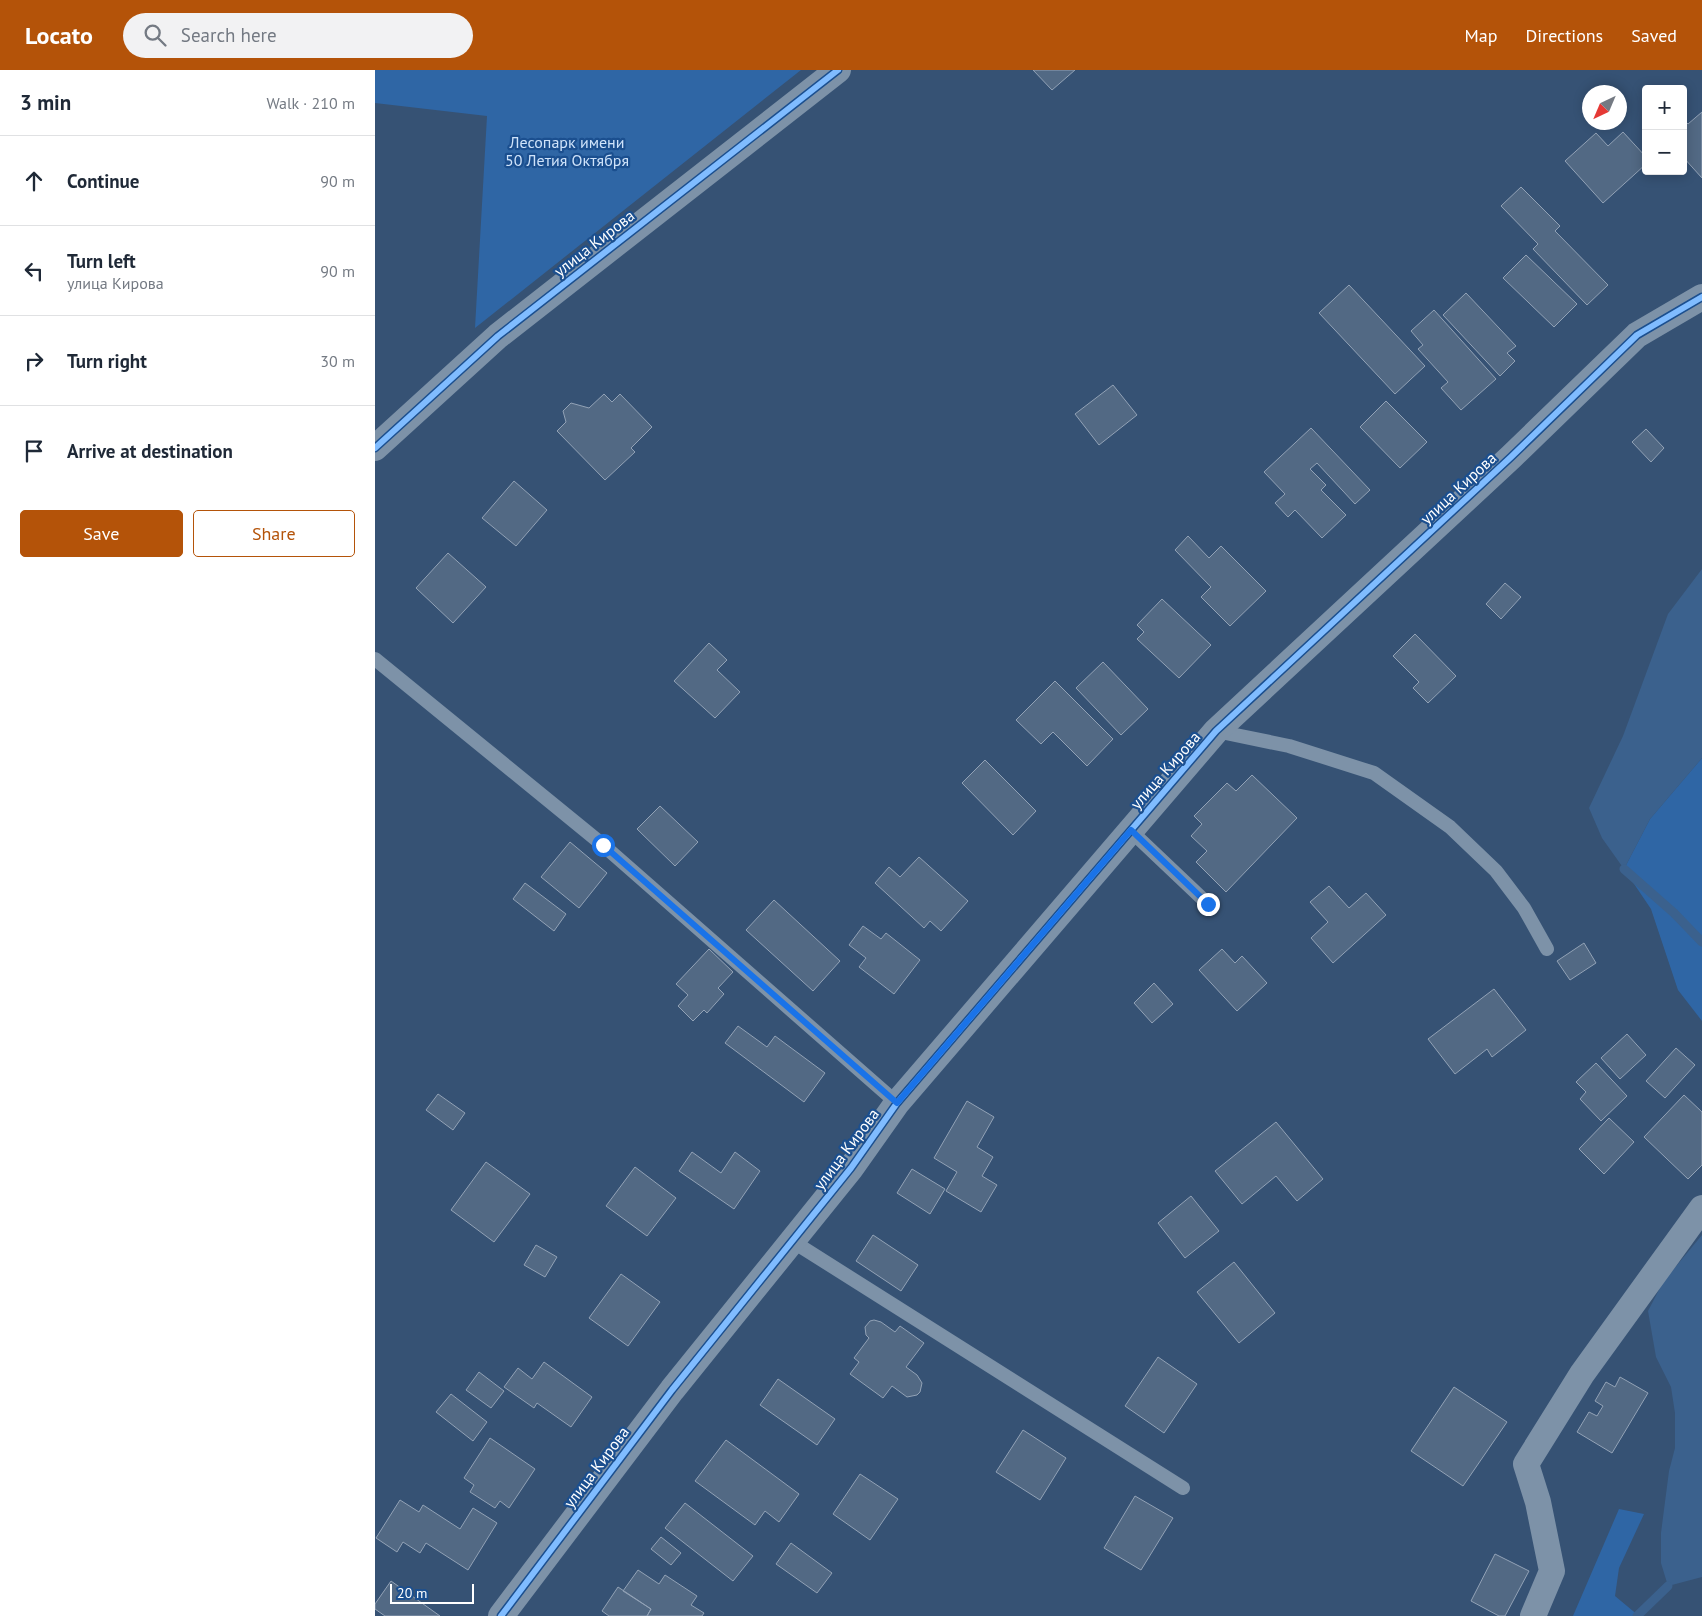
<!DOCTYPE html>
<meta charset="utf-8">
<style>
body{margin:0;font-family:"PT Sans",sans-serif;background:#f2f2f3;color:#1f2937}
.controls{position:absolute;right:15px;top:15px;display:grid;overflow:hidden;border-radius:5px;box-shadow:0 2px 12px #0003}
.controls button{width:45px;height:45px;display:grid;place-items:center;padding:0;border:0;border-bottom:1px solid #e0e1e3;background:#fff;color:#1f2937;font:25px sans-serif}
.compass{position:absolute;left:1207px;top:15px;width:45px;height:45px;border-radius:50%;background:#fff;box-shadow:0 2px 12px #0003;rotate:224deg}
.scale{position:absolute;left:15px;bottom:12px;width:84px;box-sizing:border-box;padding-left:5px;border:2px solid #fff;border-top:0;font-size:14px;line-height:18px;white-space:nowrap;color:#fff;-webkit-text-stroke:4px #1b4f8f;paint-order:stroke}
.stop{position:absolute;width:15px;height:15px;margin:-11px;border:4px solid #1a73e8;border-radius:50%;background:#fff}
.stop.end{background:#1a73e8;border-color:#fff;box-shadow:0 1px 5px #0008}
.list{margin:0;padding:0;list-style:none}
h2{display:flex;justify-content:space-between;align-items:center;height:65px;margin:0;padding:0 20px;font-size:21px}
h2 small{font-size:16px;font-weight:400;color:#747a83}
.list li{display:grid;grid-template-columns:32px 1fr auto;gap:15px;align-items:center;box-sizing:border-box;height:90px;padding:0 20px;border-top:1px solid #e0e1e3}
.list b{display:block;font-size:19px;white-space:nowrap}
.list p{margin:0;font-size:16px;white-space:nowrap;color:#747a83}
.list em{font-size:16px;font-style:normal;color:#747a83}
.actions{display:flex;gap:10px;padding:15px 20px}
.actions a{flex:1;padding:11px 0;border:1px solid #b45309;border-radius:5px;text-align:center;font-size:18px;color:#b45309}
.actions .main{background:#b45309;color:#fff}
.icon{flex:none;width:28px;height:28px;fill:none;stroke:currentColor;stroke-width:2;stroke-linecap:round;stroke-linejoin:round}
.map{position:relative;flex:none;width:1327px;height:1546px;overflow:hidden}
header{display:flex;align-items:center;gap:30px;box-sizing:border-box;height:70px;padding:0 25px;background:#b45309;color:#fff}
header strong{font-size:24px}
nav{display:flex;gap:28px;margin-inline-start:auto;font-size:18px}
.search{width:350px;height:45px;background:#f2f2f3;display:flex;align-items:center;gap:12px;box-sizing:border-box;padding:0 18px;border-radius:28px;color:#747a83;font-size:19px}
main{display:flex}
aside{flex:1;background:#fff}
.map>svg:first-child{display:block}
</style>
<header>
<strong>Locato</strong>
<div class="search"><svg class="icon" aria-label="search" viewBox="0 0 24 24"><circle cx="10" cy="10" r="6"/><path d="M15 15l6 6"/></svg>Search here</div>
<nav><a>Map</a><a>Directions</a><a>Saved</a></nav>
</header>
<main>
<aside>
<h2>3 min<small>Walk · 210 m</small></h2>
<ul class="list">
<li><svg class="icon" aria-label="ahead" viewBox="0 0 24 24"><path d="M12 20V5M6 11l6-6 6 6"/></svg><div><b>Continue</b></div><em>90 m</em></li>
<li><svg class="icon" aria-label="left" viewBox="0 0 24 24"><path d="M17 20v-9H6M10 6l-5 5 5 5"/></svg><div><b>Turn left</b><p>улица Кирова</p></div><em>90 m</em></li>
<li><svg class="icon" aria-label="right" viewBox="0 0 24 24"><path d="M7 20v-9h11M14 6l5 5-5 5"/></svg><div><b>Turn right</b></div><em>30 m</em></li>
<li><svg class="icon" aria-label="arrive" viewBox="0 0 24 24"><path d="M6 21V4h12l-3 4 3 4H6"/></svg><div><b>Arrive at destination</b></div></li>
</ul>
<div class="actions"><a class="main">Save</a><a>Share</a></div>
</aside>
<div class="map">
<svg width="1327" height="1546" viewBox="0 0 1327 1546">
<rect width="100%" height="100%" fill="#365274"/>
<!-- green -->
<path fill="#2f66a5" d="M0 0H426L100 258 112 46 0 33Z
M1327 688V951L1303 920 1276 839 1249 799 1275 749Z
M1244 1439 1269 1444 1244 1498 1240 1526 1264 1546H1198Z"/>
<!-- water -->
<path fill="#3b618d" d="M1327 499V688L1275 749 1249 799 1227 768 1214 738 1248 666 1293 544Z
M1327 1165V1507L1293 1516 1286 1493V1463L1294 1401 1300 1378V1343L1296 1317 1281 1287 1273 1241 1288 1212Z"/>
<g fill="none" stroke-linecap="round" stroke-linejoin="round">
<!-- stream -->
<path stroke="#3b618d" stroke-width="9" d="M1249 799 1299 843 1327 872
M1262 1546 1293 1516"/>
</g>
<!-- building -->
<path fill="#526984" stroke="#92a2b6" d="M658 0H700L677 20Z
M1327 42V108L1308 87V49L1313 54Z
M1248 62 1271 87V94L1228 133 1190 91 1221 63 1233 76Z
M1146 117 1185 156 1180 161 1233 215 1212 235 1158 179 1163 174 1126 136Z
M1151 185 1202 234 1179 257 1128 208Z
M974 215 1050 296 1020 324 944 243Z
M1091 223 1141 276 1132 283 1140 291 1125 306 1068 245Z
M1059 240 1121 309 1086 340 1066 318 1073 312 1043 279 1048 275 1036 261Z
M738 315 762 345 724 375 700 344Z
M229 324 237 332 245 324 277 357 256 378 260 382 230 410 182 361 191 352 188 341 196 333 214 338Z
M1011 331 1052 372 1025 398 985 357Z
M936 358 995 420 980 434 942 393 935 399 951 415 946 420 971 445 947 468 920 440 913 447 900 433 910 424 889 402Z
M1271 359 1289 378 1276 392 1257 372Z
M139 411 172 440 141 476 107 448Z
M813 466 834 488 846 476 891 521 855 556 826 527 836 517 800 480Z
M73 483 111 517 78 553 41 518Z
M1130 513 1146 527 1126 549 1111 534Z
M787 529 836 575 804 608 762 569 769 562 762 555Z
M1040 564 1081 606 1053 633 1038 618 1044 612 1018 586Z
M334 573 352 590 342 600 365 622 340 648 299 611Z
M728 592 773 639 746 665 701 618Z
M680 611 738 669 712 696 678 662 666 674 641 650Z
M610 690 661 741 638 765 587 713Z
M877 705 922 748 851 822 821 792 832 781 816 766 827 754 819 746 852 713 861 721Z
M285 736 323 772 300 796 262 759Z
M195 772 232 803 204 838 166 807Z
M544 787 593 831 566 861 555 851 549 858 500 813 514 797 525 807Z
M150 813 191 844 179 861 138 829Z
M954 816 974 838 991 823 1011 845 958 893 936 868 953 852 935 832Z
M399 830 465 891 438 921 371 860Z
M488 856 506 869 511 863 545 890 519 924 484 897 491 888 474 875Z
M1209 873 1221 893 1195 910 1182 891Z
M334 879 358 902 343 918 349 924 332 943 329 940 318 951 303 936 313 925 301 914Z
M847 879 860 893 867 886 892 913 862 941 824 900Z
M779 913 798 934 777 953 759 933Z
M1119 919 1151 960 1117 987 1112 979 1080 1004 1053 969Z
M363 956 392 977 400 966 450 1003 429 1032 350 973Z
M1252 964 1271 985 1245 1009 1226 988Z
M1301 978 1320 995 1290 1028 1271 1011Z
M1221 993 1252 1026 1226 1051 1205 1029 1211 1022 1201 1012Z
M63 1024 90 1043 78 1060 51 1040Z
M1309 1025 1327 1042V1095L1313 1109 1269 1067Z
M592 1031 619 1047 602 1077 618 1087 607 1106 622 1115 606 1142 571 1121 582 1102 559 1088Z
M1234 1048 1259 1072 1229 1104 1204 1079Z
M901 1052 948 1109 922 1131 901 1106 867 1134 840 1101Z
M317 1082 346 1103 360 1082 385 1101 359 1139 304 1101Z
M111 1092 155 1124 119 1172 76 1140Z
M260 1097 301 1128 272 1166 231 1136Z
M537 1099 570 1119 555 1144 522 1123Z
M816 1126 844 1161 810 1188 783 1153Z
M498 1165 543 1195 526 1221 481 1191Z
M161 1175 182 1187 170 1207 149 1195Z
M859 1192 900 1243 864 1273 822 1222Z
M246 1204 285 1232 253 1276 214 1248Z
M499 1250 506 1252 520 1262 525 1256 549 1273 531 1297 542 1305 547 1313 545 1322 542 1325 532 1327 517 1316 508 1328 475 1304 484 1292 479 1288 494 1268 491 1265 490 1257 495 1251Z
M783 1287 822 1314 789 1363 750 1336Z
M169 1292 217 1327 196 1357 162 1333 159 1338 129 1317 143 1298 157 1309Z
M104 1302 129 1321 116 1338 91 1320Z
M1245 1307 1273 1323 1237 1383 1202 1362 1214 1342 1222 1346 1228 1336 1220 1331 1231 1312 1240 1317Z
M403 1309 460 1349 442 1375 385 1335Z
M1079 1317 1132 1352 1088 1416 1036 1381Z
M76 1324 112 1352 98 1371 61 1342Z
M648 1360 691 1388 665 1430 621 1402Z
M115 1368 160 1399 134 1438 125 1431 120 1438 95 1422 99 1415 89 1408Z
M351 1370 424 1424 404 1452 390 1441 380 1455 320 1411Z
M485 1404 523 1429 495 1470 458 1444Z
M760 1426 798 1448 766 1500 729 1478Z
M25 1430 44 1442 48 1435 85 1459 98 1438 122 1453 93 1500 51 1473 45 1483 28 1472 22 1482 1 1468Z
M310 1433 378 1486 358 1511 290 1458Z
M286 1467 306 1483 296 1495 276 1479Z
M416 1473 457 1503 442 1523 401 1494Z
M1120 1484 1154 1501 1130 1546H1124L1096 1531Z
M263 1500 284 1514 290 1505 322 1526 316 1535 329 1543 327 1546H272L276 1539 248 1521Z
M16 1511 65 1546H10L0 1539V1534Z
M243 1517 276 1539 272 1546H234L227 1541Z"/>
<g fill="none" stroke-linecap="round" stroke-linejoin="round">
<!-- service -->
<path stroke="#7d92a8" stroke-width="14" d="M0 589 228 775 522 1033
M841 661 914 676 999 703 1075 757 1121 801 1149 838 1172 879
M756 761 833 834
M417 1171 808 1418"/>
<!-- minor -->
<path stroke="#7d92a8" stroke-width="26" d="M0 378 123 266 463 0
M126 1546 297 1320 476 1098 522 1033 841 661 1136 387 1262 265 1327 227
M1158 1546 1177 1501 1163 1432 1151 1394 1207 1304 1327 1138"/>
<defs>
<path id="cycleway" d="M0 378 123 266 463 0
M126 1546 297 1320 476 1098 522 1033 841 661 1136 387 1262 265 1327 227"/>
</defs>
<!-- cycleway casing -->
<use href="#cycleway" stroke="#1b4f8f" stroke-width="9"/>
<!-- cycleway -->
<use href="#cycleway" stroke="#80bcff" stroke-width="6"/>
</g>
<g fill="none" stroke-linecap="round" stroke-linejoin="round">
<!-- route -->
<path stroke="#1a73e8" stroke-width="6" d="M228 775 522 1033 756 760 833 834"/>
</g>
<g text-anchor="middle" stroke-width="4.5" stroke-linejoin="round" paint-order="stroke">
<!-- park labels -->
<g font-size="16" fill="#cfe3fa" stroke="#1b4f8f">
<text x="192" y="78">Лесопарк имени<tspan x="192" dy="18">50 Летия Октября</tspan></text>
</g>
<!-- street labels -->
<g font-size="16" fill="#fff" stroke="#1b4f8f">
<text transform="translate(219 173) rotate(-38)" y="6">улица Кирова</text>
<text transform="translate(1083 418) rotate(-43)" y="6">улица Кирова</text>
<text transform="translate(790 700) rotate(-49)" y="6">улица Кирова</text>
<text transform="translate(471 1079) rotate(-53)" y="6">улица Кирова</text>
<text transform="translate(221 1397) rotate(-53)" y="6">улица Кирова</text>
</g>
</g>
</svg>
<div class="controls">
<button>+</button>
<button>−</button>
</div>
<svg class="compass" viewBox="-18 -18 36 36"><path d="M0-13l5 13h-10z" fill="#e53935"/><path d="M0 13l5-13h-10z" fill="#747a83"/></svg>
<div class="scale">20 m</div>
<div class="stop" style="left:228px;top:775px"></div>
<div class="stop end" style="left:833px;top:834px"></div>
</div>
</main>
